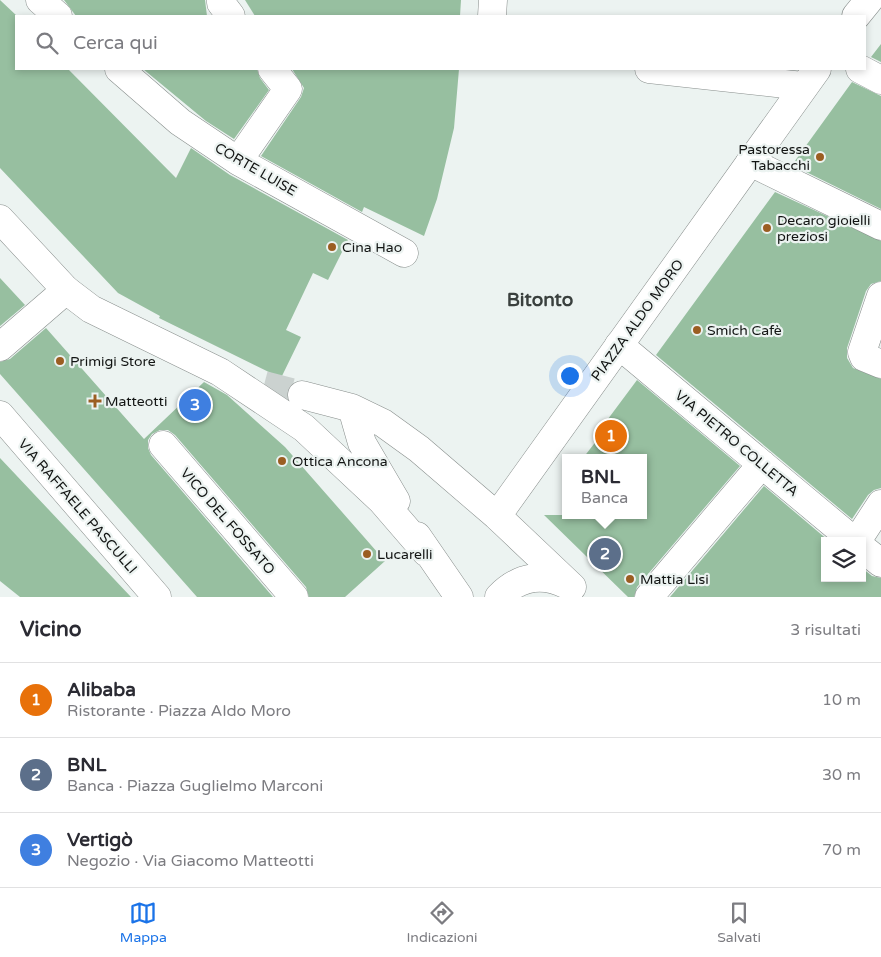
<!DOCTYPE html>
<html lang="it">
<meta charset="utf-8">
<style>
body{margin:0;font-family:"Varela Round",sans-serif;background:#f2f2f3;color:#2b2b33}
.controls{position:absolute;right:15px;bottom:15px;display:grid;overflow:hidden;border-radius:0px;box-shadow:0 2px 8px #0003}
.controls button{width:45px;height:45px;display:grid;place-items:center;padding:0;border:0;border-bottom:1px solid #e1e1e2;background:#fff;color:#2b2b33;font:25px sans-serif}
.you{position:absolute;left:569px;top:375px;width:18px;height:18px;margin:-12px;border:4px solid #fff;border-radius:50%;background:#1a73e8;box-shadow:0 0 0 8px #1a73e833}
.badge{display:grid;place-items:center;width:32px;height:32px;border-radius:50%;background:#1a73e8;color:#fff;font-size:16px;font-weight:700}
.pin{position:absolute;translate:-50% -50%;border:2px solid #fff;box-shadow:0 1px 5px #0006}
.popup{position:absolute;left:562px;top:454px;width:85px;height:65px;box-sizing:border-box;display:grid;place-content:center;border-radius:0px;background:#fff;filter:drop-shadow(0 1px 4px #0005);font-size:16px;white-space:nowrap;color:#7c7c81}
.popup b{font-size:19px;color:#2b2b33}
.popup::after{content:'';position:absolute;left:50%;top:100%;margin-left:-10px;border:10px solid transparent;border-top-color:#fff}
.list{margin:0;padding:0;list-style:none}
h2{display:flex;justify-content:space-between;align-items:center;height:65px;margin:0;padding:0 20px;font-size:21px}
h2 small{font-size:16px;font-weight:400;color:#7c7c81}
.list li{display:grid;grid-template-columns:32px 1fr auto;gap:15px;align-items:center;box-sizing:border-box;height:75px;padding:0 20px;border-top:1px solid #e1e1e2}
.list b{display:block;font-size:19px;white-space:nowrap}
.list p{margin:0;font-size:16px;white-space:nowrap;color:#7c7c81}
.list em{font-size:16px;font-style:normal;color:#7c7c81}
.icon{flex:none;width:28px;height:28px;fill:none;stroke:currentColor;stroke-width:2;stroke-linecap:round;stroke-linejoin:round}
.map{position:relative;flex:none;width:881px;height:597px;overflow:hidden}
.search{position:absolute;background:#fff;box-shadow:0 2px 8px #0003;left:15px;right:15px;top:15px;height:55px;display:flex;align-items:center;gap:12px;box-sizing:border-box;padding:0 18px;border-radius:0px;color:#7c7c81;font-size:19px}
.sheet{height:290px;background:#fff}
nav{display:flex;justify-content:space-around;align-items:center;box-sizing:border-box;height:70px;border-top:1px solid #e1e1e2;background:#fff;font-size:14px;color:#7c7c81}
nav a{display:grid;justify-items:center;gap:2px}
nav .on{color:#1a73e8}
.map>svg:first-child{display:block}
</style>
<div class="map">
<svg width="881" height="597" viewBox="0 0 881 597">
<rect width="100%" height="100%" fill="#ecf3f1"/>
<!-- building -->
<path fill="#97bfa0" d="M0 0 17 16 16 69H68L176 178 191 148 230 175 348 240 328 280 313 273 286 330 301 337 281 378 159 318 160 316 118 293 0 168Z
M64 0H205L207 16H76Z
M245 0H461L460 16H255Z
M881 44V62L871 57Z
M143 69H257L260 78 269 90 234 139 206 121Z
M292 69H459L454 128 437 199 424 236 364 207 362 212 261 156 301 97 304 88Z
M852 82 881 96V209L792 165Z
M775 192 881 241V281L871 284 866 291 847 348V358L853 368 881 379V488L874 490 868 495 852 519 656 355Z
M0 278 25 305 0 326Z
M46 328 144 439 204 382 227 395 285 447 385 561 345 597H309L306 587 175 435 168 430H160L152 434 148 440V448L151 455 273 597H197L0 374V362L10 359Z
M637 380 740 466 637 587 634 597H628L544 515H644V458H583L608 426 605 423Z
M0 458 131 597H20L0 581Z
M764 486 829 541H825V578H862V568L872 576 881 578V597H670Z"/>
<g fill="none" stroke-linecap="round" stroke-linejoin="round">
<!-- secondary-tunnel -->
<path stroke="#cbd2d0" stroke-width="28" stroke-dasharray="28 14" stroke-linecap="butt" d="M264 385 302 395"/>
<defs>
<path id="street" d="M40 0 58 16
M221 0V3L231 16
M119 69 180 122 238 161 404 253
M860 69 881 80
M238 161 288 89 272 69
M750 162 881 226
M881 296 862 352 864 357 881 364
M619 345 854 541
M0 347 66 290
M0 415 157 597
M163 445 294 597
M857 541 881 504
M862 548 881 563
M649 597 762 464"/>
<path id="secondary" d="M492 16 493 0
M856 16 869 0
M649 69 803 86
M0 219 66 290 91 309 220 372 304 428 382 501 426 552
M302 395 352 408 383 423 419 449 497 516 572 587
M352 408 362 443 396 501
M497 516 817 69
M417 536 459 597
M499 597C519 576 544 572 569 586"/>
</defs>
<!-- street casing -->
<use href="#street" stroke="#888e8c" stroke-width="29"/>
<!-- secondary casing -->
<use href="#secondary" stroke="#888e8c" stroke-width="29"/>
<!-- street -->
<use href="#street" stroke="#fff" stroke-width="28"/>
<!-- secondary -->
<use href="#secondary" stroke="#fff" stroke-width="28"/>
</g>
<!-- markers -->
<g fill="#9b5e22" stroke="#ecf3f1" stroke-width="2">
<circle cx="820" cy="157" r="5"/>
<circle cx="767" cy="228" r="5"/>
<circle cx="332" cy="247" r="5"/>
<circle cx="697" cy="330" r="5"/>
<circle cx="60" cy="361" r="5"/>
<path d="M92.5 393.5h5v5h5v5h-5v5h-5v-5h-5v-5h5z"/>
<circle cx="282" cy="461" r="5"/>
<circle cx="367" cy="554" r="5"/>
<circle cx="630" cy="579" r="5"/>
</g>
<g text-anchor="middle" stroke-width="4.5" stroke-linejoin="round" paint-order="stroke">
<!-- poi labels -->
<g font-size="14" fill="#121413" stroke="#ecf3f1" text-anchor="start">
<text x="810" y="154" text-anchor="end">Pastoressa<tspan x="810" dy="16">Tabacchi</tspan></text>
<text x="777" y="225">Decaro gioielli<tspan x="777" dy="16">preziosi</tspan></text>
<text x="342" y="252">Cina Hao</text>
<text x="707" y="335">Smich Cafè</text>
<text x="70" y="366">Primigi Store</text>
<text x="105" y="406">Matteotti</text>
<text x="292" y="466">Ottica Ancona</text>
<text x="377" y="559">Lucarelli</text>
<text x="640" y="584">Mattia Lisi</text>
</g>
<!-- street labels -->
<g font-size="14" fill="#121413" stroke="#ecf3f1">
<text transform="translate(256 169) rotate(30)" y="5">CORTE LUISE</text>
<text transform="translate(637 320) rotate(-54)" y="5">PIAZZA ALDO MORO</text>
<text transform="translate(737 443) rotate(40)" y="5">VIA PIETRO COLLETTA</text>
<text transform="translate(78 506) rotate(49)" y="5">VIA RAFFAELE PASCULLI</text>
<text transform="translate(228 521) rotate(49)" y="5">VICO DEL FOSSATO</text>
</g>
<!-- district labels -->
<g font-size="19" font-weight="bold" fill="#3a403e" stroke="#ecf3f1">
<text x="540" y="306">Bitonto</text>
</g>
</g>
</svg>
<div class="controls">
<button><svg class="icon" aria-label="layers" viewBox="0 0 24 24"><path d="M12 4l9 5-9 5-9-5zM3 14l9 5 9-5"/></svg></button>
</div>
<div class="you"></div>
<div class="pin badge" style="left:611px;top:436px;background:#e8710a">1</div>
<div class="pin badge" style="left:605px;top:554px;background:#5c6f8a">2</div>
<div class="popup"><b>BNL</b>Banca</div>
<div class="pin badge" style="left:195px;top:405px;background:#3f7fe0">3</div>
<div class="search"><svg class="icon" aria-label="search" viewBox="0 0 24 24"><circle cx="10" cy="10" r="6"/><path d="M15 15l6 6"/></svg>Cerca qui</div>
</div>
<section class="sheet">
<h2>Vicino<small>3 risultati</small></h2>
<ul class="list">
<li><span class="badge" style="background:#e8710a">1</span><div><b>Alibaba</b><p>Ristorante · Piazza Aldo Moro</p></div><em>10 m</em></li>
<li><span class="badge" style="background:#5c6f8a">2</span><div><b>BNL</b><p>Banca · Piazza Guglielmo Marconi</p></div><em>30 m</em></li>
<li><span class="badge" style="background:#3f7fe0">3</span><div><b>Vertigò</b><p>Negozio · Via Giacomo Matteotti</p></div><em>70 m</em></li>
</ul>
</section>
<nav>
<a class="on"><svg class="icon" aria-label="map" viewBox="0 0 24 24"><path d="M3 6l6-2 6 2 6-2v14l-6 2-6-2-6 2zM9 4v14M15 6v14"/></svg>Mappa</a>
<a><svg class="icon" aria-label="directions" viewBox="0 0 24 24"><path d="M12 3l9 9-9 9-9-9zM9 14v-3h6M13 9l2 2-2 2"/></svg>Indicazioni</a>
<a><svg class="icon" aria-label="saved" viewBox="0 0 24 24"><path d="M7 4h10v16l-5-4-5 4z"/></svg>Salvati</a>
</nav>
